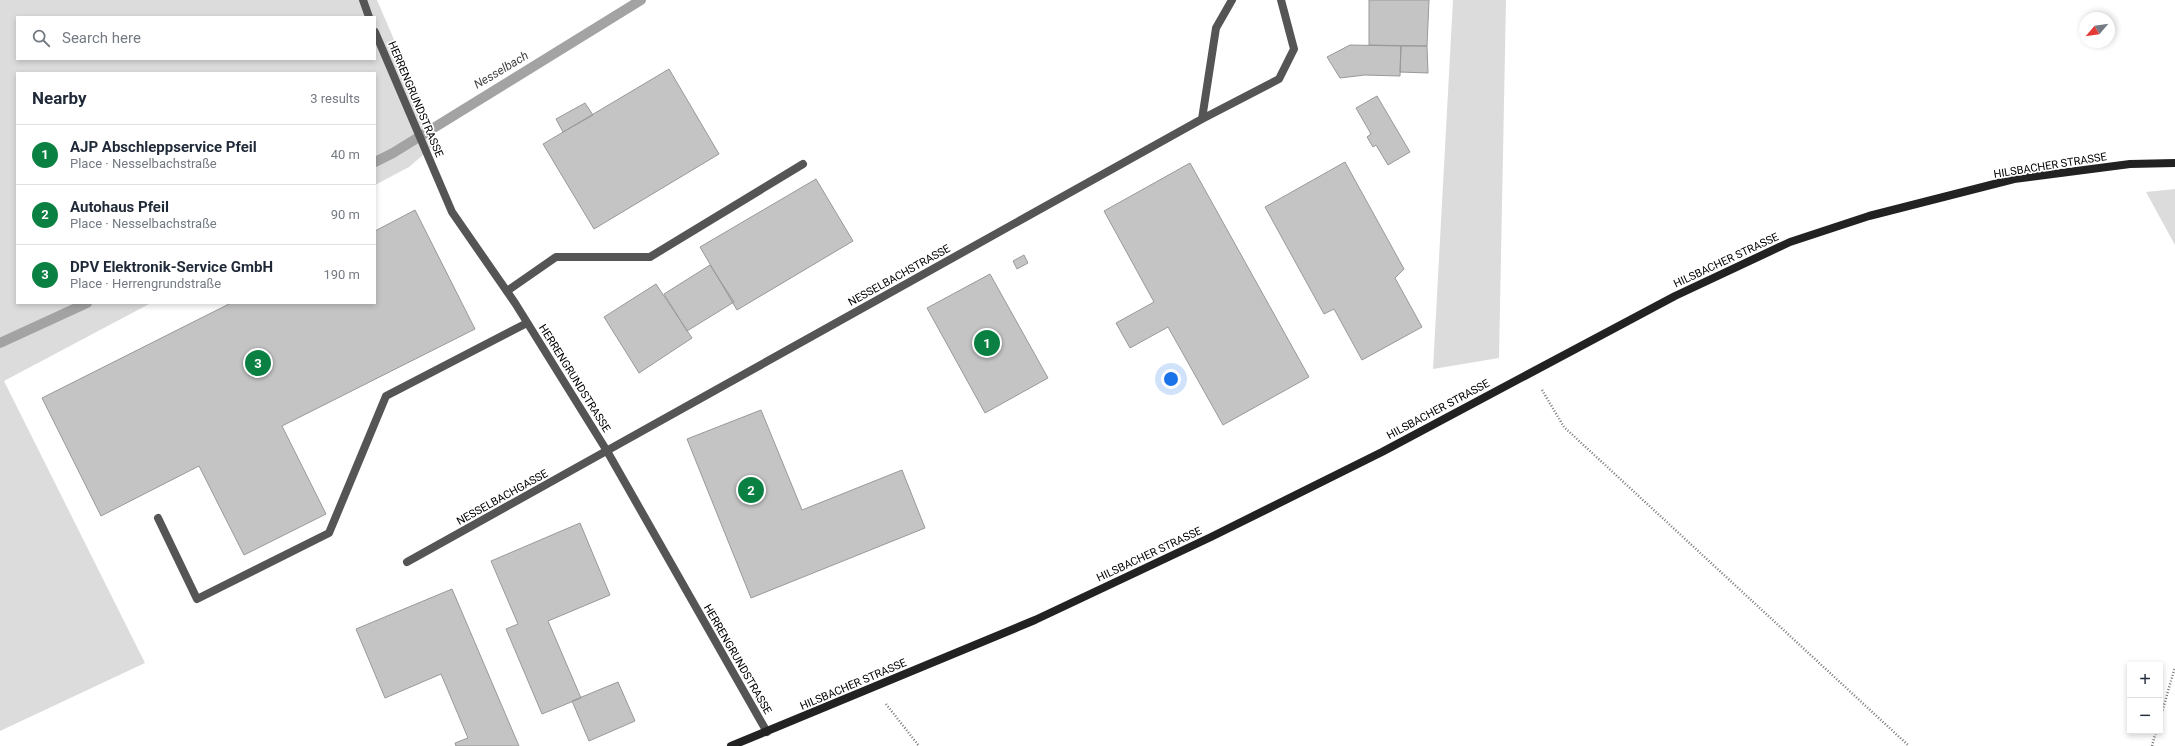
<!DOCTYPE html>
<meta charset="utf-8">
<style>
body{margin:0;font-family:Roboto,sans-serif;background:#f2f2f3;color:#1f2937}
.controls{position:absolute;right:12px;bottom:12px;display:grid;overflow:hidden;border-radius:0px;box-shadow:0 2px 6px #0003}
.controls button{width:36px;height:36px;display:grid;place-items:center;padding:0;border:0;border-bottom:1px solid #e0e1e3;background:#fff;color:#1f2937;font:20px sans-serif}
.compass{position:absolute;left:2079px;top:12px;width:36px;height:36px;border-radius:50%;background:#fff;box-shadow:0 2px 6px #0003;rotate:241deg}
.you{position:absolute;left:1171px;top:379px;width:14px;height:14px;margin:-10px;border:3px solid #fff;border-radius:50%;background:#1a73e8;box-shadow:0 0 0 6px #1a73e833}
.badge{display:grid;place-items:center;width:26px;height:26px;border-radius:50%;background:#0b8043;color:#fff;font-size:13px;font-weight:700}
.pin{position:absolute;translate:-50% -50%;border:2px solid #fff;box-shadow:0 1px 4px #0006}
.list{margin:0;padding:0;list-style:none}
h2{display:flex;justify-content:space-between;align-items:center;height:52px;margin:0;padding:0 16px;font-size:17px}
h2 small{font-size:13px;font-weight:400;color:#747a83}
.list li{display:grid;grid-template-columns:26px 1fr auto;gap:12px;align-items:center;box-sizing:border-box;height:60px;padding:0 16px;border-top:1px solid #e0e1e3}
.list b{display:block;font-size:15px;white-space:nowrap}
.list p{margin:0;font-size:13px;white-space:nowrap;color:#747a83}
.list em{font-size:13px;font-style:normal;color:#747a83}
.icon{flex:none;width:22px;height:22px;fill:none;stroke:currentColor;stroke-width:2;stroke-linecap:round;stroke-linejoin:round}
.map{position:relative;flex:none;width:2175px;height:746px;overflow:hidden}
.search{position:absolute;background:#fff;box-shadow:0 2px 6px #0003;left:16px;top:16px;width:360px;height:44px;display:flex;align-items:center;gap:10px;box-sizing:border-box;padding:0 14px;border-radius:0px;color:#747a83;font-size:15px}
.panel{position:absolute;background:#fff;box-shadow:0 2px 6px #0003;left:16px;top:72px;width:360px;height:232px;border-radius:0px}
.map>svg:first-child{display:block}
</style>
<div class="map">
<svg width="2175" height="746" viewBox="0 0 2175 746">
<rect width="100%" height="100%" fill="#fff"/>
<!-- green -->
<path fill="#dcdcdc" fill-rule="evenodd" d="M0 0H377L438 142 409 167 375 185V73H17V303H151L4 381 145 663 0 731ZM17 17H375V59H17Z
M1453 0H1506L1499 358 1433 369Z
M2175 189V245L2146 192Z"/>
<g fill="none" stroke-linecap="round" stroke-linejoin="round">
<!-- stream -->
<path stroke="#a3a3a3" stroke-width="10" d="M375 162 393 153 641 0
M0 343 87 303"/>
</g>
<!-- building -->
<path fill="#c4c4c4" stroke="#999" d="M1369 0H1429L1427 46 1369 45Z
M1350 45 1401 46 1400 76 1365 75 1340 78 1327 57Z
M1401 46H1427L1428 73 1400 72Z
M669 69 719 154 594 229 543 144Z
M1377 96 1410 152 1388 165 1376 145 1373 147 1367 137 1371 134 1356 108Z
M585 103 593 115 563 132 556 119Z
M1345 162 1404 269 1395 278 1422 327 1362 360 1334 309 1324 314 1265 207Z
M1190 163 1309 377 1223 425 1168 327 1130 348 1116 323 1154 302 1104 211Z
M816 179 853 241 737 310 700 247Z
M415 210 475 329 282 426 326 514 244 555 199 466 101 516 42 398 231 303H375V231Z
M1024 255 1028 263 1017 269 1013 261Z
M710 265 734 302 687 331 664 294Z
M990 274 1048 378 985 413 927 308Z
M656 284 692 338 639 373 604 317Z
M761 410 802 510 902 470 925 528 751 598 687 439Z
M580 523 610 595 548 621 581 698 542 714 506 629 518 624 491 561Z
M452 589 519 746H456L455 743 468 738 441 674 385 698 356 629Z
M618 682 635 721 589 741 572 701Z"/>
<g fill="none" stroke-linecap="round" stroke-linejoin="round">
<!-- path -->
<path stroke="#777" stroke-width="2.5" stroke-dasharray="1 2" stroke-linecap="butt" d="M1542 390 1564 427 1909 746
M886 704 919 746
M2160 719 2175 667
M2152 746 2156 731"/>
<!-- lane -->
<path stroke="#555" stroke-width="8" d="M507 291 556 257H650L803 164
M158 518 197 599 329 533 386 396 527 323"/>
<!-- street -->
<path stroke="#555" stroke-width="8" d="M363 0 369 17
M375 32 452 212 515 303 607 451 767 732
M1202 119 1216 28 1232 0
M407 562 1202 119 1279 79 1294 49 1281 0"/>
<!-- secondary -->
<path stroke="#222" stroke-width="8" d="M731 746 1035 620 1211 537 1382 452 1675 296 1790 242 1869 216 2014 179 2130 164 2175 163"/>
</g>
<g text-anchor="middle" stroke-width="3.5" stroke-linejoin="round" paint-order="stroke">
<!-- street labels -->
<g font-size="11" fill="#000" stroke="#fff">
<text transform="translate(416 99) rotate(67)" y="4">HERRENGRUNDSTRASSE</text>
<text transform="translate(2050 165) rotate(-9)" y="4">HILSBACHER STRASSE</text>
<text transform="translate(1726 260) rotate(-25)" y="4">HILSBACHER STRASSE</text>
<text transform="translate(899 275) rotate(-29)" y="4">NESSELBACHSTRASSE</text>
<text transform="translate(575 378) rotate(58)" y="4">HERRENGRUNDSTRASSE</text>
<text transform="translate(1438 409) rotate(-28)" y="4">HILSBACHER STRASSE</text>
<text transform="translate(502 497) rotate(-29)" y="4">NESSELBACHGASSE</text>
<text transform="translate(1149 554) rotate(-25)" y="4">HILSBACHER STRASSE</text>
<text transform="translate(738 659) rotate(60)" y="4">HERRENGRUNDSTRASSE</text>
<text transform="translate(853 684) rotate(-23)" y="4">HILSBACHER STRASSE</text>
</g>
<!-- water labels -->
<g font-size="12" font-style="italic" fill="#444" stroke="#fff">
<text transform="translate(501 70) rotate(-31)" y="4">Nesselbach</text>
</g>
</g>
</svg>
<div class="controls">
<button>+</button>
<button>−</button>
</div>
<svg class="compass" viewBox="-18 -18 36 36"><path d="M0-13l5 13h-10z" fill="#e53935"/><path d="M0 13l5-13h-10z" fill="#747a83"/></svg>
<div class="you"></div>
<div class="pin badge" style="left:987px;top:343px">1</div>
<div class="pin badge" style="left:751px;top:490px">2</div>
<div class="pin badge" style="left:258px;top:363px">3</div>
<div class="search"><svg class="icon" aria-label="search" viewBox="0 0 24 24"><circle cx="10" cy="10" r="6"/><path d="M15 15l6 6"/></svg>Search here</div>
<section class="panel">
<h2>Nearby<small>3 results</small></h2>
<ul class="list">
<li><span class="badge">1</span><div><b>AJP Abschleppservice Pfeil</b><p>Place · Nesselbachstraße</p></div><em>40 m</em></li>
<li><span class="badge">2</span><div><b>Autohaus Pfeil</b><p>Place · Nesselbachstraße</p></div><em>90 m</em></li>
<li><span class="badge">3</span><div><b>DPV Elektronik-Service GmbH</b><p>Place · Herrengrundstraße</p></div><em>190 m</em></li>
</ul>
</section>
</div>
